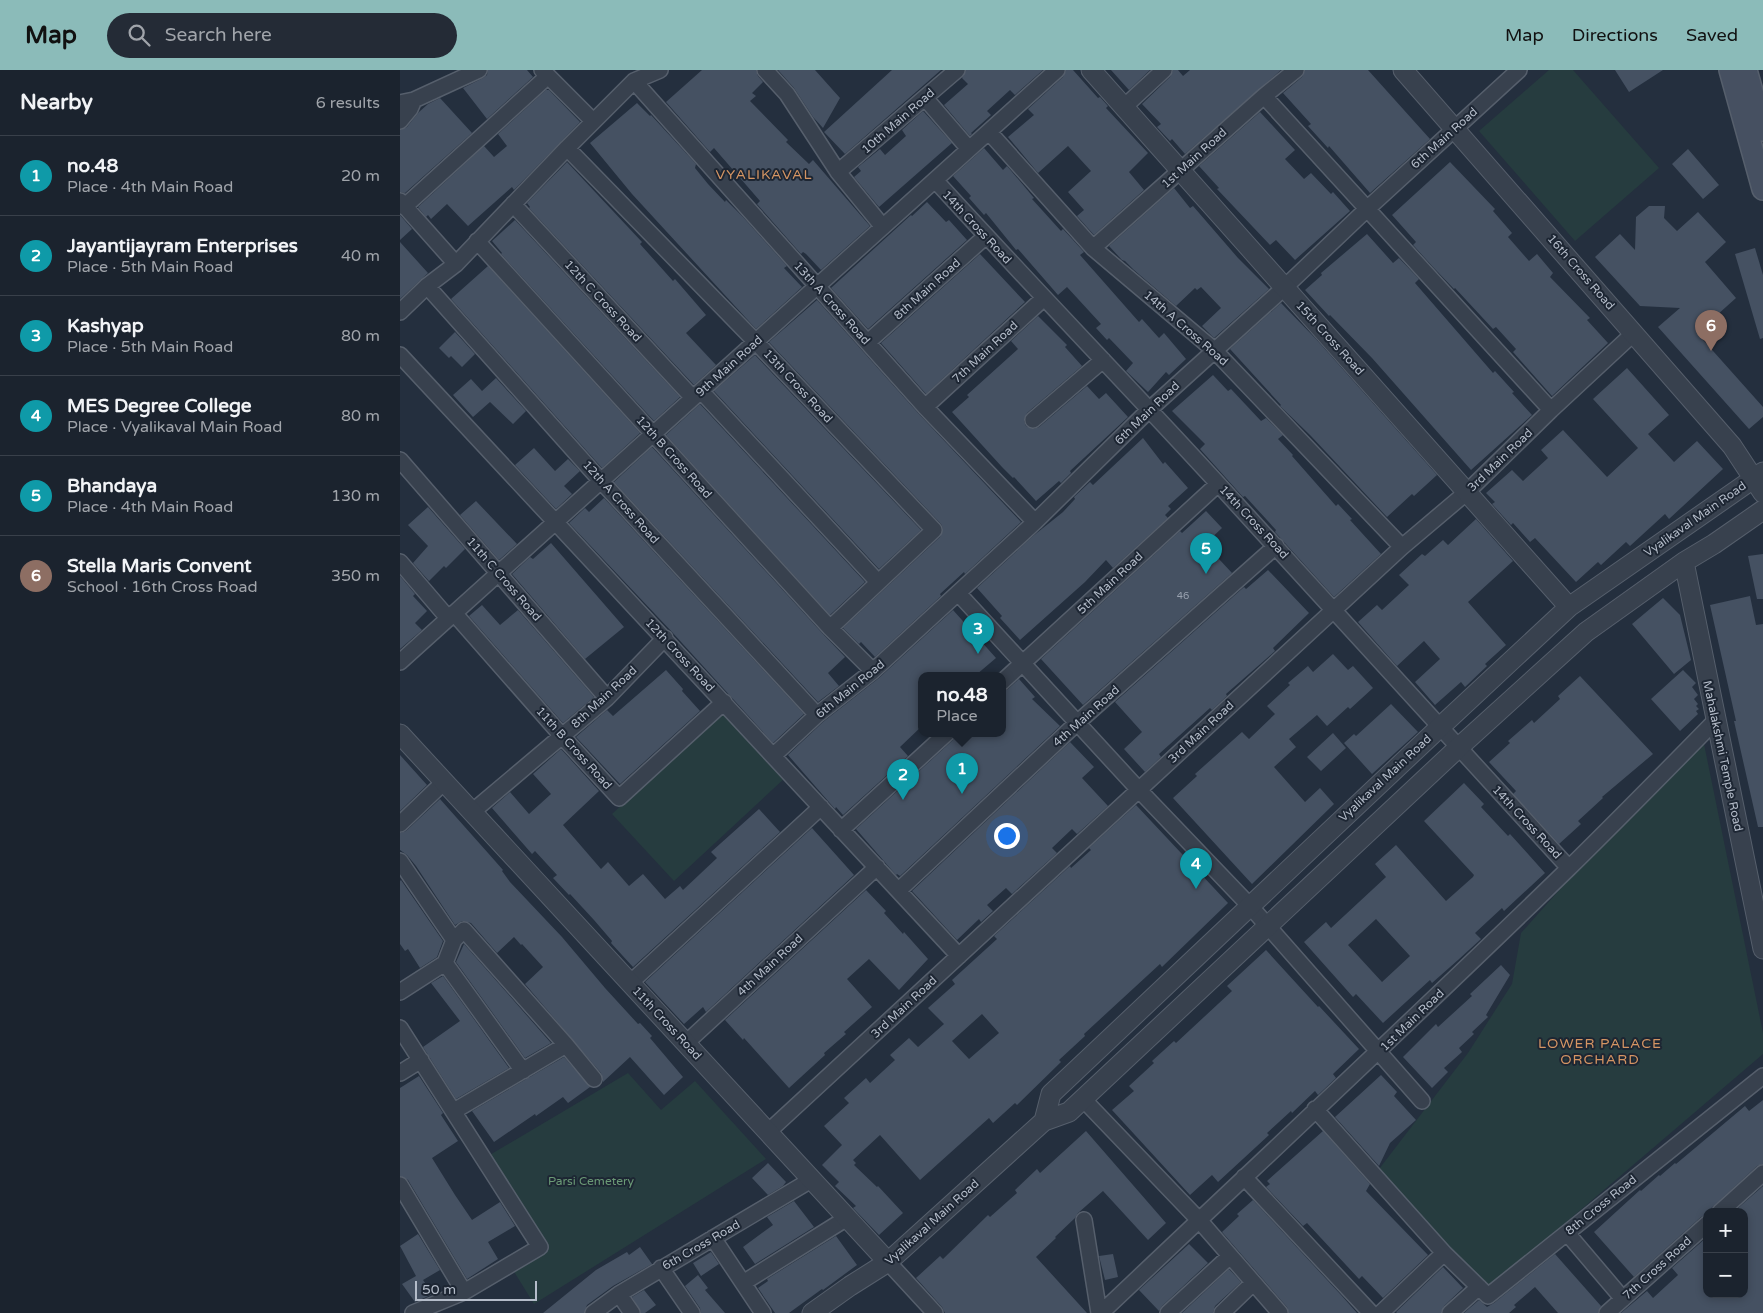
<!DOCTYPE html>
<meta charset="utf-8">
<style>
body{margin:0;font-family:"Varela Round",sans-serif;background:#242b36;color:#f1f3f6}
.controls{position:absolute;right:15px;bottom:15px;display:grid;overflow:hidden;border-radius:10px;box-shadow:0 2px 8px #0003}
.controls button{width:45px;height:45px;display:grid;place-items:center;padding:0;border:0;border-bottom:1px solid #39404a;background:#1b232e;color:#f1f3f6;font:25px sans-serif}
.scale{position:absolute;left:15px;bottom:12px;width:122px;box-sizing:border-box;padding-left:5px;border:2px solid #b4bcc9;border-top:0;font-size:14px;line-height:18px;white-space:nowrap;color:#b4bcc9;-webkit-text-stroke:4px #1d2633;paint-order:stroke}
.you{position:absolute;left:606px;top:765px;width:18px;height:18px;margin:-12px;border:4px solid #fff;border-radius:50%;background:#1a73e8;box-shadow:0 0 0 8px #1a73e833}
.badge{display:grid;place-items:center;width:32px;height:32px;border-radius:50%;background:#8bbbb9;color:#fff;font-size:16px;font-weight:700}
.pin{position:absolute;translate:-50% -41px;filter:drop-shadow(0 1px 2px #0008)}
.pin::after{content:'';position:absolute;top:26px;width:18px;height:15px;background:inherit;clip-path:polygon(0 0,100% 0,50% 100%)}
.popup{position:absolute;left:518px;top:602px;width:88px;height:65px;box-sizing:border-box;display:grid;place-content:center;border-radius:10px;background:#1b232e;filter:drop-shadow(0 1px 4px #0005);font-size:16px;white-space:nowrap;color:#a0a4aa}
.popup b{font-size:19px;color:#f1f3f6}
.popup::after{content:'';position:absolute;left:50%;top:100%;margin-left:-10px;border:10px solid transparent;border-top-color:#1b232e}
.list{margin:0;padding:0;list-style:none}
h2{display:flex;justify-content:space-between;align-items:center;height:65px;margin:0;padding:0 20px;font-size:21px}
h2 small{font-size:16px;font-weight:400;color:#a0a4aa}
.list li{display:grid;grid-template-columns:32px 1fr auto;gap:15px;align-items:center;box-sizing:border-box;height:80px;padding:0 20px;border-top:1px solid #39404a}
.list b{display:block;font-size:19px;white-space:nowrap}
.list p{margin:0;font-size:16px;white-space:nowrap;color:#a0a4aa}
.list em{font-size:16px;font-style:normal;color:#a0a4aa}
.icon{flex:none;width:28px;height:28px;fill:none;stroke:currentColor;stroke-width:2;stroke-linecap:round;stroke-linejoin:round}
.map{position:relative;flex:none;width:1363px;height:1243px;overflow:hidden}
header{display:flex;align-items:center;gap:30px;box-sizing:border-box;height:70px;padding:0 25px;background:#8bbbb9;color:#111}
header strong{font-size:24px}
nav{display:flex;gap:28px;margin-inline-start:auto;font-size:18px}
.search{width:350px;height:45px;background:#242b36;display:flex;align-items:center;gap:12px;box-sizing:border-box;padding:0 18px;border-radius:28px;color:#a0a4aa;font-size:19px}
main{display:flex}
aside{flex:1;background:#1b232e}
.map>svg:first-child{display:block}
</style>
<header>
<strong>Map</strong>
<div class="search"><svg class="icon" aria-label="search" viewBox="0 0 24 24"><circle cx="10" cy="10" r="6"/><path d="M15 15l6 6"/></svg>Search here</div>
<nav><a>Map</a><a>Directions</a><a>Saved</a></nav>
</header>
<main>
<aside>
<h2>Nearby<small>6 results</small></h2>
<ul class="list">
<li><span class="badge" style="background:#0f9aa8">1</span><div><b>no.48</b><p>Place · 4th Main Road</p></div><em>20 m</em></li>
<li><span class="badge" style="background:#0f9aa8">2</span><div><b>Jayantijayram Enterprises</b><p>Place · 5th Main Road</p></div><em>40 m</em></li>
<li><span class="badge" style="background:#0f9aa8">3</span><div><b>Kashyap</b><p>Place · 5th Main Road</p></div><em>80 m</em></li>
<li><span class="badge" style="background:#0f9aa8">4</span><div><b>MES Degree College</b><p>Place · Vyalikaval Main Road</p></div><em>80 m</em></li>
<li><span class="badge" style="background:#0f9aa8">5</span><div><b>Bhandaya</b><p>Place · 4th Main Road</p></div><em>130 m</em></li>
<li><span class="badge" style="background:#8d6e63">6</span><div><b>Stella Maris Convent</b><p>School · 16th Cross Road</p></div><em>350 m</em></li>
</ul>
</aside>
<div class="map">
<svg width="1363" height="1243" viewBox="0 0 1363 1243">
<rect width="100%" height="100%" fill="#242f3e"/>
<!-- green -->
<path fill="#263c3f" d="M1149 0H1173L1259 98 1175 171 1079 61Z
M324 640 386 707 274 811 212 744Z
M1304 674 1363 963V984L1088 1219 976 1103 1068 983 1112 914 1121 863 1201 773Z
M228 1003 261 1040 295 1011 366 1089 134 1234 113 1200 145 1180 88 1086Z"/>
<!-- building -->
<path fill="#455162" fill-rule="evenodd" d="M88 0H127L133 7 87 49 63 18 83 8 87 5Z
M302 0H356L358 6 363 12 352 23 356 26 350 31 388 70 386 72 409 94 413 90 470 156 421 200 406 184 403 182 401 184 357 134 360 131 314 78 310 82 266 32Z
M378 0H415L440 28 423 58 413 47 394 18Z
M492 0H541L445 84 424 62Z
M566 0H643L615 25 610 20 587 41 591 45 571 63 572 64 570 66 544 35 568 14 562 8Z
M666 0H673L698 28 700 27 708 36 706 38 748 83 729 102 744 120 694 165 677 146 684 140 668 122 691 101 668 76 638 103 608 67 634 45 628 39 663 7Z
M711 0H750L729 20Z
M773 0H778L783 6 790 0H881L785 84 772 69 770 71 757 57 761 54 742 34 770 7Z
M905 0H968L1030 69 970 123 929 76 928 78 908 56 911 54 883 23 902 7Z
M1215 0H1263L1229 22Z
M146 20H149L180 52 114 120 112 117 68 156 47 134 31 149 28 145 26 147 18 137 84 76 94 87 107 76 98 64Z
M40 28 72 63 5 123 0 122V60L7 57 19 42 28 34Z
M237 33 250 46 251 45 296 94 295 98 308 114 325 132 326 130 343 147 387 196 384 198 402 217 356 259 232 124 190 73Z
M523 41 552 73 479 137 454 107 461 101 458 97 480 79 485 85 506 66 502 60Z
M860 42 895 80 885 89 904 109 911 103 931 124 933 122 950 141 895 190 876 170 870 175 817 119 819 118 799 96Z
M584 78 603 100 607 96 624 116 634 128 632 129 661 161 663 159 684 182 680 185 739 252 742 249 759 268 764 263 786 289 769 305 766 302 748 322 726 301 733 293 709 268 707 270 696 258 701 254 667 217 658 225 618 179 616 180 586 143 584 145 569 128 571 126 553 106Z
M1288 79 1319 115 1303 129 1272 94Z
M167 92 242 172 240 174 273 211 275 209 306 245 286 263 316 295 294 315 129 138 130 137 127 133Z
M1050 92 1095 139 1093 141 1112 163 1108 167 1129 191 1137 184 1153 203 1150 207 1190 248 1187 250 1208 273 1152 326 1113 282 1116 279 1096 257 1093 259 1055 218 1054 219 1033 197 1013 175 1016 172 992 145Z
M774 118 790 138 793 136 838 188 869 219 814 268 802 256 821 238 801 217 797 220 795 218 776 236 734 200 725 191 722 190 709 176Z
M527 132 546 152 549 150 567 170 468 259 431 218 511 145 512 146Z
M1249 136H1265L1264 148 1277 161 1298 142 1326 172 1305 192 1336 228 1297 263 1363 337V347L1349 359 1258 257 1280 238 1240 236 1195 187 1220 164 1235 180 1236 147Z
M0 145 12 159 0 170Z
M115 150 280 327 254 351 101 184 102 183 92 171Z
M967 164 993 193 999 188 1019 209 1015 213 1093 303 1095 301 1114 322 1112 323 1132 345 1071 400 972 288 930 245 929 246 905 220 922 205 921 203Z
M0 172 28 203 0 229Z
M1355 178 1363 205V268L1360 269 1335 184Z
M580 184 625 232 526 324 481 273Z
M88 196 240 363 202 398 51 229Z
M417 230 518 343 621 452 565 504 564 502 540 524 541 526 475 587 461 572 459 574 443 558 540 467 543 458 541 454 369 272Z
M881 233 916 269 1037 405 1014 426 1012 424 987 447 910 365 880 336 881 335 830 279Z
M638 246 667 275 665 277 682 296 627 343 624 351 626 356 634 359 639 357 687 316 699 329 706 323 728 347 670 401 671 403 661 413 659 411 636 431 614 407 613 408 602 397 552 342 569 327 567 325 618 279 611 271Z
M55 262 75 284 62 297 51 286 49 288 39 278Z
M355 285 521 460 479 499 314 321Z
M1227 298 1269 345 1248 364 1274 392 1297 371 1323 399 1269 449 1265 444 1230 476 1226 472 1201 495 1198 492 1176 512 1135 468 1130 472 1113 453 1111 455 1092 434 1095 432 1086 423 1112 400 1123 411 1148 388 1141 380 1163 360 1207 407 1238 378 1193 329Z
M813 305 828 321 831 319 861 351 866 348 883 365 878 369 893 385 892 386 936 436 938 434 952 449 950 450 981 484 934 527 875 462 876 460 845 426 843 427 800 379 805 374 772 341Z
M96 308 126 341 113 354 90 332 73 347 53 325 71 309 82 321Z
M300 334 465 512 430 545 266 365Z
M743 368 763 394 765 392 788 418 768 436 771 439 765 445 768 448 713 498 706 490 685 512 620 570 600 548 602 546 577 518 633 466 663 442 675 429 674 427 690 412 693 415Z
M252 377 423 564 445 587 428 603 439 616 418 632 214 412Z
M134 378 155 401 168 389 180 401 164 416 172 424 156 439 115 395Z
M204 428 404 644 373 673 272 562 169 453 185 438 189 442Z
M76 431 117 474 99 490 60 445Z
M28 437 65 479 46 498 44 496 29 511 13 493 28 476 8 455Z
M806 441 822 458 805 474 832 503 683 635 641 589 780 461 782 463Z
M1076 449 1113 491 1068 532 1106 575 1085 594 1087 596 1065 617 1061 612 1035 635 1015 612 1040 589 1024 571 997 596 958 552 977 535 982 540 1009 515 999 505 1022 484 1025 486 1043 470 1048 475Z
M151 473 224 557 185 589 112 504 130 487 133 489Z
M1363 484V529H1357L1348 486Z
M868 500 909 543 873 578 875 581 826 624 827 626 812 640 810 638 759 684 761 687 745 702 724 679 742 662 715 632 844 517 846 519Z
M0 506 15 524 13 526 27 541 15 553 22 560 0 579Z
M1350 526 1356 555 1363 554V757H1358L1334 651H1336L1310 535Z
M1263 528 1280 545 1291 590 1274 604 1232 554Z
M82 535 100 555 118 540 194 627 163 653 69 546Z
M553 540 596 588 576 605H522V656L500 677 508 686 443 745 436 737 435 739 388 685 423 652 479 608Z
M933 584 948 600 953 596 973 618 950 639 948 637 927 656 917 645 889 669 896 677 874 697 905 732 920 718 934 734 852 814 773 728 797 706 795 704 842 662 849 669 875 644 867 636 890 615 888 613 908 596 913 602Z
M266 600 283 619 282 621 300 641 220 714 176 667 207 640 213 646Z
M1283 600 1296 613 1292 617 1298 625 1294 629 1298 634 1296 636 1299 639 1296 641 1298 644 1280 661 1251 629Z
M1180 606 1253 684 1202 727 1203 728 1178 751 1181 754 1159 774 1113 724 1116 721 1089 692 1110 673 1108 671 1132 650 1134 653 1160 629 1158 626Z
M619 609 635 627 632 629 660 656 500 806 497 804 496 805 456 759 553 670 556 663H602V621L608 619Z
M991 634 1018 662 972 704 944 673 954 664 956 666Z
M933 663 946 678 921 701 907 687Z
M670 672 694 697 682 708 708 736 677 764 672 759 652 778 657 783 612 824 606 818 587 835 593 841 581 852 579 849 557 870 512 821Z
M161 679 199 721 163 755 201 799 208 792 229 816 243 804 265 829 280 816 283 820 317 788 311 782 359 739 380 762 233 897 211 873 212 871 194 850 170 824 169 825 153 808 157 805 135 781 132 784 92 738 110 722 129 744 151 724 133 704Z
M0 685 27 715 0 741Z
M1064 713 1084 734 1081 737 1108 766 1110 764 1145 803 1104 841 1102 838 1075 863 1081 869 1058 890 1032 913 1030 910 983 953 956 924 953 927 904 872 926 852 931 858 986 807 975 794 996 775 1046 831 1073 807 1074 805 1024 751ZM976 849 1010 886 982 912 948 875Z
M40 729 88 783 103 800 102 801 110 812 162 867 205 918 238 954 240 953 252 966 250 968 283 1007 264 1025 230 987 203 1012 201 1003 125 914 143 897 122 874 121 875 114 867 97 883 71 853 62 851 55 855 16 796 7 785 0 780V763L6 761Z
M736 735 828 833 762 897 760 894 684 964 685 966 659 990 661 992 617 1035 615 1033 593 1053 589 1048 520 1110 480 1065 453 1090 456 1093 454 1095 477 1117 478 1116 503 1143 479 1165 453 1138 456 1136 435 1116 439 1112 422 1095 442 1075 424 1056 449 1033 444 1028 466 1008 470 1013 495 990 490 985 509 968 518 977 544 954 528 938 555 914 552 910 597 869 594 866 670 796 671 798 691 780 689 778ZM582 944 599 963 569 989 552 971Z
M412 758 454 805 306 942 303 937 284 954 245 912Z
M1 810 43 871 37 887 20 898 8 879 5 881 0 874V811Z
M466 820 486 841 484 843 503 864 504 862 528 889 499 920 469 889 447 909 472 937 444 962 446 964 424 983 425 985 389 1018 344 968 343 970 325 950Z
M64 874 151 973 125 988 56 892Z
M866 880 918 937 919 936 959 979 933 1004 936 1008 918 1025 915 1021 892 1043 891 1041 867 1063 869 1065 818 1112 812 1105 790 1125 712 1040 734 1021 729 1016 754 993 752 991 774 971 776 973 832 921 827 916Z
M1101 895 1110 905 1086 945 1088 947 1072 962 1074 964 1059 978 1062 982 1044 998 1048 1002 1032 1018 1003 987 1036 954 1038 957 1072 926 1070 924Z
M43 906 109 998 56 1029 23 977 60 951 31 913Z
M164 987 190 1017 168 1033 163 1027 136 1046 135 1044 94 1072 72 1041Z
M981 1005 997 1022 994 1026 1016 1050 990 1073 979 1096 935 1047Z
M19 1006 43 1043 41 1045 58 1071 32 1088 55 1125 72 1150 100 1132 115 1156 88 1172 98 1189 67 1209 8 1110 0 1106V1018Z
M1363 1030V1094L1357 1096 1307 1142V1145L1301 1147 1234 1207 1194 1162 1240 1120 1241 1121 1259 1105 1260 1106 1275 1093 1276 1094 1345 1036 1349 1041Z
M686 1061 766 1153 748 1170 703 1121 678 1143 675 1148 655 1167 656 1168 636 1187 687 1243H545L542 1237 516 1208 540 1186 543 1189 588 1145 590 1147 617 1123 615 1120 637 1099 640 1103Z
M923 1061 970 1114 966 1121 1028 1185 983 1228 962 1206 959 1209 907 1153 903 1156 866 1117 870 1114 867 1111Z
M368 1093 386 1112 383 1116 368 1125 352 1108Z
M1363 1116V1243H1221L1247 1221 1253 1228 1278 1205 1272 1198 1307 1167V1224H1344V1142H1340L1337 1139Z
M853 1130 942 1226 957 1243H889L887 1237 822 1162 839 1146 837 1144Z
M394 1131 414 1157 355 1194 343 1177 373 1155 367 1147Z
M18 1164 40 1200 23 1210 33 1224 15 1232 2 1214 16 1206 0 1176Z
M436 1166 457 1195 423 1220 422 1219 389 1243H375L358 1218 368 1211 367 1209Z
M789 1174 808 1193 762 1236 759 1241 739 1220Z
M240 1177 252 1194 213 1216 187 1235 184 1243H143L196 1200 227 1182 229 1185Z
M311 1182 319 1194 301 1206 293 1193Z
M713 1184 718 1207 705 1210 699 1186Z
M1155 1184 1201 1236 1198 1243H1158L1135 1217 1114 1235 1116 1237 1109 1243H1064L1079 1230 1087 1237 1094 1233Z
M1043 1197 1063 1218 1044 1236 1041 1243H997L996 1242Z
M829 1199 841 1212 815 1236 813 1243H782Z
M298 1205 308 1218 305 1220 325 1243H301L300 1238 285 1216Z
M244 1220 256 1235 245 1243H241L232 1227Z"/>
<g fill="none" stroke-linecap="round" stroke-linejoin="round">
<defs>
<path id="minor" d="M142 0 193 51
M365 0 387 24 438 102 483 157
M234 11 525 337 635 452
M864 26 1151 340
M525 28 569 79
M0 33 14 30 79 0
M724 37 764 0
M0 51 10 39 14 30
M589 62 693 178 814 280 1002 477
M167 78 234 11 260 0
M438 102 557 0
M535 110C626 210 720 307 811 406 931 536 1049 668 1169 798
M0 131 56 194
M113 134 293 328
M4 137 148 6
M77 171 430 558 473 601
M693 178 864 26 896 0
M27 216 201 411 417 645
M0 242 27 216 56 194 167 78 356 272 534 460 430 558
M468 272 586 166
M0 285 559 886
M301 321 478 512
M525 337 644 228
M633 350 703 290
M0 390 207 628
M0 492 48 548
M558 523 739 720 850 836 1022 1031
M54 543 162 666 219 728 324 632
M0 592 657 0
M602 612 818 414
M374 685 417 645 473 601 635 452 750 339 885 217 967 139 1119 0
M72 742 207 628 265 568
M0 754 44 712
M441 760 547 663
M0 791 54 870 45 893 123 1001
M499 820 677 653 876 476
M54 870 64 860 166 975 194 1009
M230 913 421 737
M0 922 45 893
M0 958 140 1177 64 1222 13 1243
M286 973 477 797
M0 1003 21 990
M683 1029 799 1150 880 1243
M915 1039 1044 1183 981 1243
M54 1041 166 975
M368 1062 1002 477 1067 422 1151 340 1234 263
M844 1107 971 1243
M0 1115 64 1222
M1320 1142 1363 1103
M684 1150 699 1243
M1167 1163 1223 1229
M313 1168 363 1243
M1044 1183 1088 1226 1363 1006
M488 1192 535 1243
M261 1198 292 1243
M343 1213 447 1148
M219 1224 232 1243
M193 1243 219 1224 411 1110
M701 1243C857 1095 1014 949 1168 799 1218 750 1267 700 1316 650
M768 1243 830 1186
M822 1243 853 1213
M1050 1243 1079 1217
M1207 1243 1307 1154"/>
<path id="tertiary" d="M691 0 1169 537
M1003 0 1332 376 1363 423
M1284 492 1363 879
M0 664 488 1192
M644 1051 651 1024 1039 658 1169 537 1363 402
M412 1243 450 1216 488 1192 644 1051 669 1042 1058 678 1186 562 1284 492 1314 474 1363 440"/>
<path id="secondary" d="M1330 0 1363 119
M1346 0 1363 60"/>
</defs>
<!-- minor casing -->
<use href="#minor" stroke="#565f6c" stroke-width="18"/>
<!-- tertiary casing -->
<use href="#tertiary" stroke="#565f6c" stroke-width="21"/>
<!-- secondary casing -->
<use href="#secondary" stroke="#565f6c" stroke-width="24"/>
<!-- minor -->
<use href="#minor" stroke="#38414e" stroke-width="15"/>
<!-- tertiary -->
<use href="#tertiary" stroke="#38414e" stroke-width="19"/>
<!-- secondary -->
<use href="#secondary" stroke="#465061" stroke-width="21"/>
</g>
<g text-anchor="middle" stroke-width="4" stroke-linejoin="round" paint-order="stroke">
<!-- number labels -->
<g font-size="10" fill="#98a1af">
<text x="783" y="529">46</text>
</g>
<!-- street labels -->
<g font-size="12" fill="#b4bcc9" stroke="#1d2633">
<text transform="translate(498 51) rotate(-41)" y="4">10th Main Road</text>
<text transform="translate(1044 68) rotate(-42)" y="4">6th Main Road</text>
<text transform="translate(794 88) rotate(-42)" y="4">1st Main Road</text>
<text transform="translate(577 157) rotate(47)" y="4">14th Cross Road</text>
<text transform="translate(1181 202) rotate(49)" y="4">16th Cross Road</text>
<text transform="translate(527 219) rotate(-42)" y="4">8th Main Road</text>
<text transform="translate(203 231) rotate(47)" y="4">12th C Cross Road</text>
<text transform="translate(432 233) rotate(48)" y="4">13th A Cross Road</text>
<text transform="translate(786 258) rotate(41)" y="4">14th A Cross Road</text>
<text transform="translate(930 268) rotate(48)" y="4">15th Cross Road</text>
<text transform="translate(585 282) rotate(-43)" y="4">7th Main Road</text>
<text transform="translate(329 296) rotate(-42)" y="4">9th Main Road</text>
<text transform="translate(398 316) rotate(47)" y="4">13th Cross Road</text>
<text transform="translate(747 343) rotate(-44)" y="4">6th Main Road</text>
<text transform="translate(274 387) rotate(48)" y="4">12th B Cross Road</text>
<text transform="translate(1100 390) rotate(-44)" y="4">3rd Main Road</text>
<text transform="translate(221 432) rotate(48)" y="4">12th A Cross Road</text>
<text transform="translate(1295 449) rotate(-35)" y="4">Vyalikaval Main Road</text>
<text transform="translate(854 452) rotate(47)" y="4">14th Cross Road</text>
<text transform="translate(104 509) rotate(49)" y="4">11th C Cross Road</text>
<text transform="translate(710 513) rotate(-43)" y="4">5th Main Road</text>
<text transform="translate(280 585) rotate(47)" y="4">12th Cross Road</text>
<text transform="translate(450 619) rotate(-39)" y="4">6th Main Road</text>
<text transform="translate(204 627) rotate(-43)" y="4">8th Main Road</text>
<text transform="translate(686 646) rotate(-42)" y="4">4th Main Road</text>
<text transform="translate(801 662) rotate(-43)" y="4">3rd Main Road</text>
<text transform="translate(174 678) rotate(48)" y="4">11th B Cross Road</text>
<text transform="translate(1323 686) rotate(78)" y="4">Mahalakshmi Temple Road</text>
<text transform="translate(985 708) rotate(-43)" y="4">Vyalikaval Main Road</text>
<text transform="translate(1127 752) rotate(47)" y="4">14th Cross Road</text>
<text transform="translate(370 895) rotate(-43)" y="4">4th Main Road</text>
<text transform="translate(504 937) rotate(-43)" y="4">3rd Main Road</text>
<text transform="translate(1012 950) rotate(-44)" y="4">1st Main Road</text>
<text transform="translate(267 953) rotate(47)" y="4">11th Cross Road</text>
<text transform="translate(1201 1135) rotate(-39)" y="4">8th Cross Road</text>
<text transform="translate(532 1152) rotate(-42)" y="4">Vyalikaval Main Road</text>
<text transform="translate(301 1175) rotate(-30)" y="4">6th Cross Road</text>
<text transform="translate(1257 1198) rotate(-42)" y="4">7th Cross Road</text>
</g>
<!-- park labels -->
<g font-size="12" fill="#6b9a76" stroke="#1d2633">
<text x="191" y="1115">Parsi Cemetery</text>
</g>
<!-- neighbourhood labels -->
<g font-size="14" letter-spacing="1" fill="#d59563" stroke="#1d2633">
<text x="364" y="109">VYALIKAVAL</text>
<text x="1200" y="978">LOWER PALACE<tspan x="1200" dy="16">ORCHARD</tspan></text>
</g>
</g>
</svg>
<div class="controls">
<button>+</button>
<button>−</button>
</div>
<div class="scale">50 m</div>
<div class="you"></div>
<div class="pin badge" style="left:562px;top:724px;background:#0f9aa8">1</div>
<div class="popup"><b>no.48</b>Place</div>
<div class="pin badge" style="left:503px;top:730px;background:#0f9aa8">2</div>
<div class="pin badge" style="left:578px;top:584px;background:#0f9aa8">3</div>
<div class="pin badge" style="left:796px;top:819px;background:#0f9aa8">4</div>
<div class="pin badge" style="left:806px;top:504px;background:#0f9aa8">5</div>
<div class="pin badge" style="left:1311px;top:281px;background:#8d6e63">6</div>
</div>
</main>
